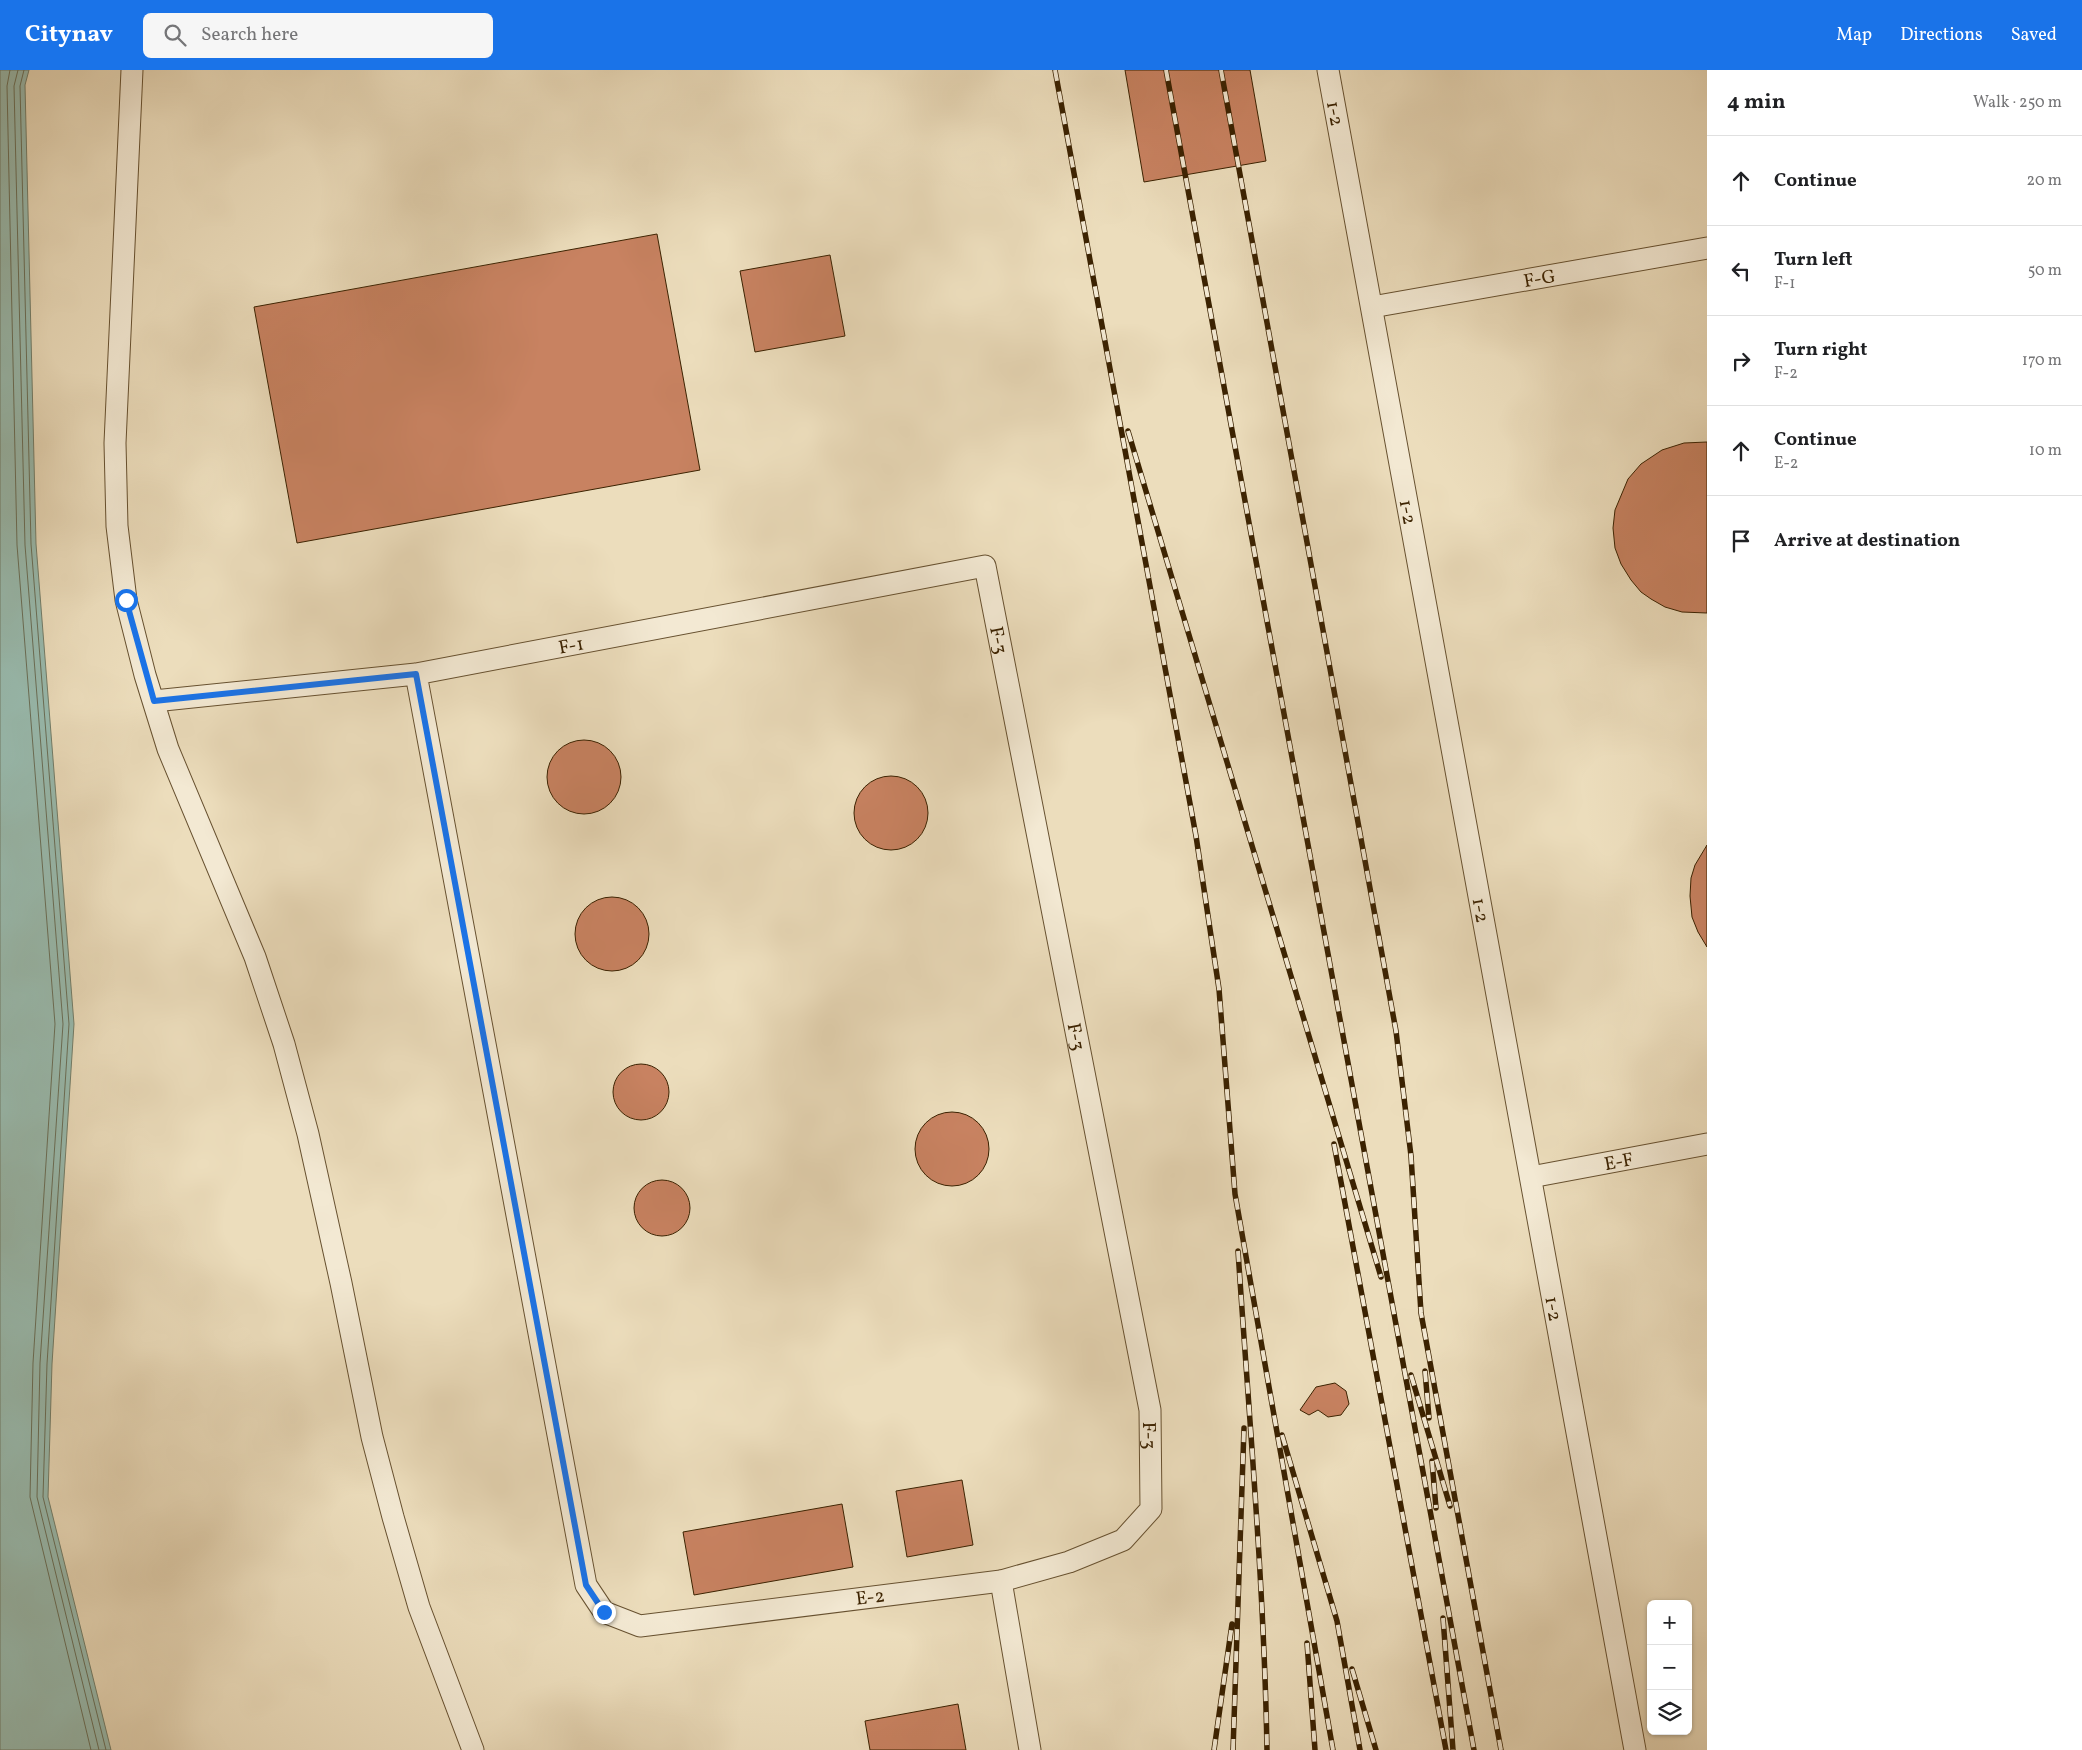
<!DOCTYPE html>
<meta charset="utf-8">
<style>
body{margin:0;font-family:Vollkorn,serif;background:#f6f6f6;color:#202124}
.controls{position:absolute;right:15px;bottom:15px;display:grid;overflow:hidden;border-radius:8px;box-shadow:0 1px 4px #0004}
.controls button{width:45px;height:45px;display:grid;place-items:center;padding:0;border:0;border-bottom:1px solid #e0e0e0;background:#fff;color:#202124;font:25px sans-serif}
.stop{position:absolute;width:15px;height:15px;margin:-11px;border:4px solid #1a73e8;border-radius:50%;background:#fff}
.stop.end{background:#1a73e8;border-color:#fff;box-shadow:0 1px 5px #0008}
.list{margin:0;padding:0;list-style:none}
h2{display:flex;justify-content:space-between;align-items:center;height:65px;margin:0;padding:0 20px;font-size:21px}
h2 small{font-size:16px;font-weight:400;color:#757577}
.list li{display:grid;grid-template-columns:32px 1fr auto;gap:15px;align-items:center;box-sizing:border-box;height:90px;padding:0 20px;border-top:1px solid #e0e0e0}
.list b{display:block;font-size:19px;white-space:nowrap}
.list p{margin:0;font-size:16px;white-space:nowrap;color:#757577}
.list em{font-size:16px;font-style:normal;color:#757577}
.icon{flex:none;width:28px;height:28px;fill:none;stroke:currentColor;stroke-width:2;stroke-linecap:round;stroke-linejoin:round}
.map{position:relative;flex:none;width:1707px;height:1680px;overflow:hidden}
header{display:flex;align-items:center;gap:30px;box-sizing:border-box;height:70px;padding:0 25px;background:#1a73e8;color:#fff}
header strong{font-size:24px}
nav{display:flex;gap:28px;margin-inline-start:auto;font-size:18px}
.search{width:350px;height:45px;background:#f6f6f6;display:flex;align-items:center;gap:12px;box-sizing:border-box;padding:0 18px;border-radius:8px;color:#757577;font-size:19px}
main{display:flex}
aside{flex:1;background:#fff}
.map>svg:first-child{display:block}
</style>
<header>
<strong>Citynav</strong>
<div class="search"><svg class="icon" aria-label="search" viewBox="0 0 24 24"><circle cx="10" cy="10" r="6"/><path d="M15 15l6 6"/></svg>Search here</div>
<nav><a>Map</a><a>Directions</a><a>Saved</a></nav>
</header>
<main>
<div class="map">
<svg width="1707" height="1680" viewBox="0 0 1707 1680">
<rect width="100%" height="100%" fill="#ecddbc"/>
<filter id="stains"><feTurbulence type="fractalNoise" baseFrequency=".004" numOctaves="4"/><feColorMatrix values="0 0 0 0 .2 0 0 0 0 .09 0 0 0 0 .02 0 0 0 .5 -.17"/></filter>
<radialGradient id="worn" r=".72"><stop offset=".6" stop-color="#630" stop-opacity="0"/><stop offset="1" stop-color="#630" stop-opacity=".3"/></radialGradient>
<!-- water -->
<path fill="#99bcb0" stroke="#737e6a" d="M0 0H29L25 15 36 474 74 954 52 1294 48 1427 111 1680H0Z"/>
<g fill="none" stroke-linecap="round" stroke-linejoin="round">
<!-- shore -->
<path stroke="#6a6f58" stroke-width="1" d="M10 0 7 16 17 475 55 954 33 1293 30 1427 91 1680
M18 0 14 16 25 475 63 954 40 1293 37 1427 99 1680
M24 0 20 16 31 474 69 954 47 1294 43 1427 106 1680"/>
</g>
<!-- building -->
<path fill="#c88261" stroke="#3b2201" d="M1125 0H1250L1266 91 1144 112Z
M657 164 700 400 297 473 254 237Z
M830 185 845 266 755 282 740 201Z
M1707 372V543L1682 542 1665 537 1651 529 1641 522 1631 510 1621 494 1615 478 1613 458 1615 440 1628 409 1641 394 1662 380 1684 373Z
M547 707a37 37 0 1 1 74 0a37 37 0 1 1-74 0Z
M854 743a37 37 0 1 1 74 0a37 37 0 1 1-74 0Z
M1707 775V877L1698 862 1692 847 1690 826 1691 808 1695 795Z
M575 864a37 37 0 1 1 74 0a37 37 0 1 1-74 0Z
M613 1022a28 28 0 1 1 56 0a28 28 0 1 1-56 0Z
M915 1079a37 37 0 1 1 74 0a37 37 0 1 1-74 0Z
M634 1138a28 28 0 1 1 56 0a28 28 0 1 1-56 0Z
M1335 1313 1346 1321 1349 1334 1341 1345 1328 1347 1318 1340 1309 1345 1300 1340 1316 1317Z
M962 1410 973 1475 907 1487 896 1421Z
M842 1434 853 1497 694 1525 683 1462Z
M958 1634 966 1680H870L865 1651Z"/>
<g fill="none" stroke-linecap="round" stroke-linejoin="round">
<defs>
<g id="service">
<path d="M132 0 115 373 117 456 126 530 145 605 168 679 255 887 284 974 308 1064 341 1213 372 1367 393 1447 419 1537 473 1680"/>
<path id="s1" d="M1328 0 1635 1680"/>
<path id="s2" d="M1372 237 1707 178"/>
<path id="s3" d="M154 631 416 604 985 496 1150 1340 1151 1439 1123 1470 1069 1492 1001 1511 640 1556 604 1542 586 1515 416 604"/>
<path id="s4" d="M1531 1107 1707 1074"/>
<path d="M1001 1511 1030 1680"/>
</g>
</defs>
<!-- service casing -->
<use href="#service" stroke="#675130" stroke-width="23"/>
<!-- service -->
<use href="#service" stroke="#f3e9d3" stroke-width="21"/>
<defs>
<path id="rail" d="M1055 0 1196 766 1219 919 1235 1124 1333 1680
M1166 0 1474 1680
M1221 0 1396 961 1411 1086 1421 1243 1501 1680
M1128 361 1381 1207
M1334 1074 1446 1680
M1238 1181C1249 1347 1264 1513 1267 1680
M1425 1301 1429 1348
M1411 1305 1450 1436
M1282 1365 1337 1551 1360 1680
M1432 1391 1436 1438
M1443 1548 1453 1680
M1307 1573 1315 1680
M1352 1599 1376 1680
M1214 1680 1232 1554
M1233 1680 1244 1358"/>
</defs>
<!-- rail casing -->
<use href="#rail" stroke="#3b2201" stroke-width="5.5"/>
<!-- rail -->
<use href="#rail" stroke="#f3e9d3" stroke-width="4" stroke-dasharray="11" stroke-linecap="butt"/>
</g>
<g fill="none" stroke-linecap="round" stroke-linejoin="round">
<!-- route -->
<path stroke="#1a73e8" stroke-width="6" d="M126 530 154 631 416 604 586 1515 604 1542"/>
</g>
<g text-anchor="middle" stroke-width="4" stroke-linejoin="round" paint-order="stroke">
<!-- street labels -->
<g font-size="19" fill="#3b2201" stroke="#f3e9d3">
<text dy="7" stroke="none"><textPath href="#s1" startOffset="44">1-2</textPath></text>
<text dy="7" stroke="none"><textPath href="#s2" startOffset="170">F-G</textPath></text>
<text dy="7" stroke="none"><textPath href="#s1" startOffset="449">1-2</textPath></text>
<text dy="7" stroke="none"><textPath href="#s3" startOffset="918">F-3</textPath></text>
<text dy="7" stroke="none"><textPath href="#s3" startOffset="421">F-1</textPath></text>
<text dy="7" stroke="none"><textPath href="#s1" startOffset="854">1-2</textPath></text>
<text dy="7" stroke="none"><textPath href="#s3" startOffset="1322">F-3</textPath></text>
<text dy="7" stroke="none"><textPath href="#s4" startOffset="89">E-F</textPath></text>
<text dy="7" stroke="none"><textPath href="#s1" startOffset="1259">1-2</textPath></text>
<text dy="7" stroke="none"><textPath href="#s3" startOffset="1728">F-3</textPath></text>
<text transform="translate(870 1526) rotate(-7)" y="7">E-2</text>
</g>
</g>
<rect width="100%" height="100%" filter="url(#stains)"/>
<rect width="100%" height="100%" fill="url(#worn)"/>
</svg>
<div class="controls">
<button>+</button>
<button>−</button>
<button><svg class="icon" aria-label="layers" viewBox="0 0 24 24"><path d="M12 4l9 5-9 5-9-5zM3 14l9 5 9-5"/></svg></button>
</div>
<div class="stop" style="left:126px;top:530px"></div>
<div class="stop end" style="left:604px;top:1542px"></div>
</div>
<aside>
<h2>4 min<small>Walk · 250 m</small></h2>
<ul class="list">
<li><svg class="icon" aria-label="ahead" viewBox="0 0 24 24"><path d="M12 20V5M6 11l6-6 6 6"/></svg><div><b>Continue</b></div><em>20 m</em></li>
<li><svg class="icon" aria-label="left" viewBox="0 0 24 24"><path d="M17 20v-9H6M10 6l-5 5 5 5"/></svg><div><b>Turn left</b><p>F-1</p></div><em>50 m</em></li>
<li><svg class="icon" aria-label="right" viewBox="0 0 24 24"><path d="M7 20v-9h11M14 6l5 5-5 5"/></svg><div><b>Turn right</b><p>F-2</p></div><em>170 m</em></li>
<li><svg class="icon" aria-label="ahead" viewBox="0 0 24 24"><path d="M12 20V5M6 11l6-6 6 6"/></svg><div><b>Continue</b><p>E-2</p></div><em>10 m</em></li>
<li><svg class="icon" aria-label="arrive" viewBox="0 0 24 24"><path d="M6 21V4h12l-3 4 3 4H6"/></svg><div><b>Arrive at destination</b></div></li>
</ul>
</aside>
</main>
